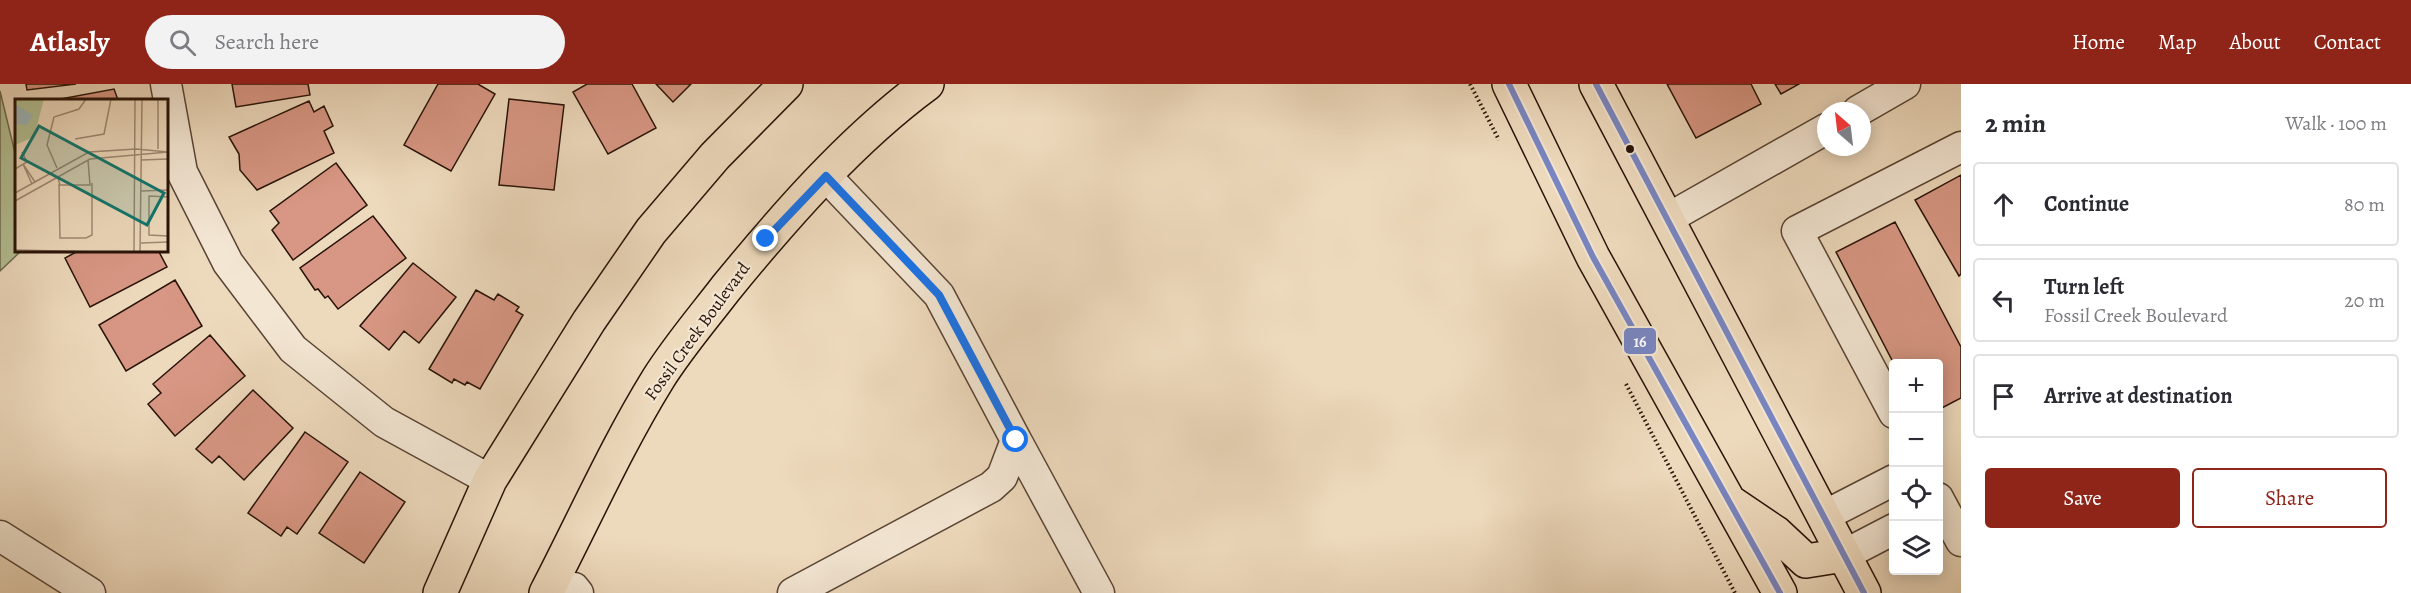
<!DOCTYPE html>
<meta charset="utf-8">
<style>
body{margin:0;font-family:Alegreya,serif;background:#f2f2f3;color:#2b2b33}
.controls{position:absolute;right:18px;bottom:18px;display:grid;overflow:hidden;border-radius:6px;box-shadow:0 3px 15px #0003}
.controls button{width:54px;height:54px;display:grid;place-items:center;padding:0;border:0;border-bottom:2px solid #e1e1e2;background:#fff;color:#2b2b33;font:30px sans-serif}
.compass{position:absolute;left:1817px;top:18px;width:54px;height:54px;border-radius:50%;background:#fff;box-shadow:0 3px 15px #0003;rotate:332deg}
.stop{position:absolute;width:18px;height:18px;margin:-14px;border:4px solid #1a73e8;border-radius:50%;background:#fff}
.stop.end{background:#1a73e8;border-color:#fff;box-shadow:0 2px 6px #0008}
.list{margin:0;padding:0;list-style:none}
h2{display:flex;justify-content:space-between;align-items:center;height:78px;margin:0;padding:0 24px;font-size:26px}
h2 small{font-size:20px;font-weight:400;color:#7c7c81}
.list li{display:grid;grid-template-columns:39px 1fr auto;gap:18px;align-items:center;box-sizing:border-box;height:84px;margin:0 12px 12px;padding:0 12px;border:2px solid #e1e1e2;border-radius:6px}
.list b{display:block;font-size:22px;white-space:nowrap}
.list p{margin:0;font-size:20px;white-space:nowrap;color:#7c7c81}
.list em{font-size:20px;font-style:normal;color:#7c7c81}
.actions{display:flex;gap:12px;padding:18px 24px}
.actions a{flex:1;padding:14px 0;border:2px solid #8f2418;border-radius:6px;text-align:center;font-size:21px;color:#8f2418}
.actions .main{background:#8f2418;color:#fff}
.icon{flex:none;width:33px;height:33px;fill:none;stroke:currentColor;stroke-width:2;stroke-linecap:round;stroke-linejoin:round}
.map{position:relative;flex:none;width:1961px;height:509px;overflow:hidden}
header{display:flex;align-items:center;gap:36px;box-sizing:border-box;height:84px;padding:0 30px;background:#8f2418;color:#fff}
header strong{font-size:28px}
nav{display:flex;gap:33px;margin-inline-start:auto;font-size:21px}
.search{width:420px;height:54px;background:#f2f2f3;display:flex;align-items:center;gap:15px;box-sizing:border-box;padding:0 21px;border-radius:33px;color:#7c7c81;font-size:22px}
main{display:flex}
aside{flex:1;background:#fff}
.map>svg:first-child{display:block}
</style>
<header>
<strong>Atlasly</strong>
<div class="search"><svg class="icon" aria-label="search" viewBox="0 0 24 24"><circle cx="10" cy="10" r="6"/><path d="M15 15l6 6"/></svg>Search here</div>
<nav><a>Home</a><a>Map</a><a>About</a><a>Contact</a></nav>
</header>
<main>
<div class="map">
<svg width="1961" height="509" viewBox="0 0 1961 509">
<rect width="100%" height="100%" fill="#edd9bc"/>
<filter id="stains"><feTurbulence type="fractalNoise" baseFrequency=".00333" numOctaves="4"/><feColorMatrix values="0 0 0 0 .2 0 0 0 0 .09 0 0 0 0 .02 0 0 0 .5 -.17"/></filter>
<radialGradient id="worn" r=".72"><stop offset=".6" stop-color="#630" stop-opacity="0"/><stop offset="1" stop-color="#630" stop-opacity=".3"/></radialGradient>
<!-- green -->
<path fill="#b3c094" stroke="#6e6a4e" stroke-width="1.5" d="M0 7 16 73V166L21 167 0 187Z"/>
<!-- building -->
<path fill="#d89784" stroke="#281307" stroke-width="1.5" d="M26 0H76L27 6Z
M232 0H308L310 11 236 23Z
M438 0H478L495 10 451 87 404 61Z
M587 0H632L656 44 608 70 573 8Z
M656 0H691L673 18Z
M1667 0H1751L1761 20 1696 54Z
M1775 0H1799L1781 10Z
M114 5 118 16H55Z
M509 15 564 21 554 106 499 101Z
M309 17 314 28 324 22 333 42 324 47 334 69 257 106 240 86 239 70 229 53Z
M336 79 367 121 293 176 272 146 279 139 270 127Z
M1961 91V190L1959 192 1915 116Z
M373 132 406 174 338 225 328 212 325 214 318 205 315 206 300 184Z
M1895 138 1961 263V314L1938 326V280H1894L1836 168Z
M80 166H158L167 183 90 223 65 174Z
M413 179 456 213 419 259 404 247 389 266 360 242Z
M175 196 202 242 126 287 99 241Z
M476 206 494 216 498 210 519 223 516 227 523 231 480 305 467 298 465 301 454 295 452 299 429 285Z
M210 251 245 292 175 352 148 320 161 309 153 300Z
M253 306 293 344 244 396 219 372 212 379 196 365Z
M305 348 348 378 297 450 287 443 281 452 248 429Z
M360 388 405 418 364 479 319 449Z"/>
<g fill="none" stroke-linecap="round" stroke-linejoin="round">
<defs>
<path id="minor" d="M166 0 182 88 228 179 293 265 384 338 490 396
M1858 27 1905 0
M1667 135 1826 45
M1894 329 1797 147 1961 63
M1016 356 1099 509
M1938 414 1961 457
M1824 432 1894 396
M0 452 90 509
M1844 471 1894 445
M550 503 574 504 578 509
M793 509 991 403 1002 393 1016 356 939 211 826 92"/>
<path id="major" d="M1509 0 1593 173 1780 509
M1596 0 1864 509
M1733 420 1776 449 1806 477 1844 471
M440 509 490 396 589 237 651 147 715 72 786 0
M546 509C583 438 616 363 658 295 678 263 703 234 726 204 784 133 852 55 927 0"/>
</defs>
<!-- minor casing -->
<use href="#minor" stroke="#594434" stroke-width="33"/>
<!-- major casing -->
<use href="#major" stroke="#281307" stroke-width="36"/>
<!-- path -->
<path stroke="#281307" stroke-width="4" stroke-dasharray="1.5 3" stroke-linecap="butt" d="M1470 0 1499 56
M1626 300 1735 509"/>
<!-- minor -->
<use href="#minor" stroke="#f3e6d3" stroke-width="30"/>
<!-- major -->
<use href="#major" stroke="#edd9bc" stroke-width="33"/>
<defs>
<path id="bus-1" d="M1509 0 1593 173 1780 509
M1596 0 1864 509"/>
</defs>
<!-- bus-1 casing -->
<use href="#bus-1" stroke="#f3e6d3" stroke-width="10"/>
<!-- bus-1 -->
<use href="#bus-1" stroke="#7986c2" stroke-width="6"/>
</g>
<g fill="none" stroke-linecap="round" stroke-linejoin="round">
<!-- route -->
<path stroke="#1a73e8" stroke-width="8" d="M766 155 826 92 939 211 1016 356"/>
</g>
<!-- markers -->
<circle fill="#281307" stroke="#f3e6d3" stroke-width="2" cx="1630" cy="65" r="5"/>
<g text-anchor="middle" stroke-width="4.5" stroke-linejoin="round" paint-order="stroke">
<!-- street labels -->
<g font-size="18" fill="#281307" stroke="#f3e6d3">
<text transform="translate(697 247) rotate(-54)" y="6">Fossil Creek Boulevard</text>
</g>
</g>
<!-- overview -->
<g transform="translate(15 15)">
<rect width="153" height="153" fill="#edd9bc"/>
<path d="M0 0H29L19 38 0 46Z" fill="#b3c094"/>
<path d="M0 5 18 16 12 26 0 25Z" fill="#9eb7bb"/>
<path fill="none" stroke="#9e8a74" stroke-width="1.5" d="M143 0V50M60 40 89 35 96 0M126 61 153 60M8 65 17 85M8 65 20 83M42 69 32 46 39 18 64 10 71 0M0 70 12 63 7 53M43 79 45 86H75L73 61M44 85 45 139H71L77 136V84M126 92 153 91M0 94 74 53 121 50 153 53M153 98 134 97V136L153 137M0 102 75 60 153 53M126 144 153 143M0 151 87 153M119 153 120 0M125 153 127 0"/>
<path fill="#0f766e" fill-opacity="0.15" stroke="#0f766e" stroke-width="3" d="M24 27 149 94 132 126 6 59Z"/>
<rect width="153" height="153" fill="none" stroke="#281307" stroke-width="3"/>
</g>
<rect stroke="#f3e6d3" stroke-width="2" x="1623" y="243" width="34" height="28" rx="6" fill="#7986c2"/>
<g font-size="16" text-anchor="middle" font-weight="bold" fill="#fff">
<text x="1640" y="263">16</text>
</g>
<rect width="100%" height="100%" filter="url(#stains)"/>
<rect width="100%" height="100%" fill="url(#worn)"/>
</svg>
<div class="controls">
<button>+</button>
<button>−</button>
<button><svg class="icon" aria-label="locate" viewBox="0 0 24 24"><circle cx="12" cy="12" r="6"/><path d="M12 2v4M12 18v4M2 12h4M18 12h4"/></svg></button>
<button><svg class="icon" aria-label="layers" viewBox="0 0 24 24"><path d="M12 4l9 5-9 5-9-5zM3 14l9 5 9-5"/></svg></button>
</div>
<svg class="compass" viewBox="-18 -18 36 36"><path d="M0-13l5 13h-10z" fill="#e53935"/><path d="M0 13l5-13h-10z" fill="#7c7c81"/></svg>
<div class="stop" style="left:1016px;top:356px"></div>
<div class="stop end" style="left:766px;top:155px"></div>
</div>
<aside>
<h2>2 min<small>Walk · 100 m</small></h2>
<ul class="list">
<li><svg class="icon" aria-label="ahead" viewBox="0 0 24 24"><path d="M12 20V5M6 11l6-6 6 6"/></svg><div><b>Continue</b></div><em>80 m</em></li>
<li><svg class="icon" aria-label="left" viewBox="0 0 24 24"><path d="M17 20v-9H6M10 6l-5 5 5 5"/></svg><div><b>Turn left</b><p>Fossil Creek Boulevard</p></div><em>20 m</em></li>
<li><svg class="icon" aria-label="arrive" viewBox="0 0 24 24"><path d="M6 21V4h12l-3 4 3 4H6"/></svg><div><b>Arrive at destination</b></div></li>
</ul>
<div class="actions"><a class="main">Save</a><a>Share</a></div>
</aside>
</main>
